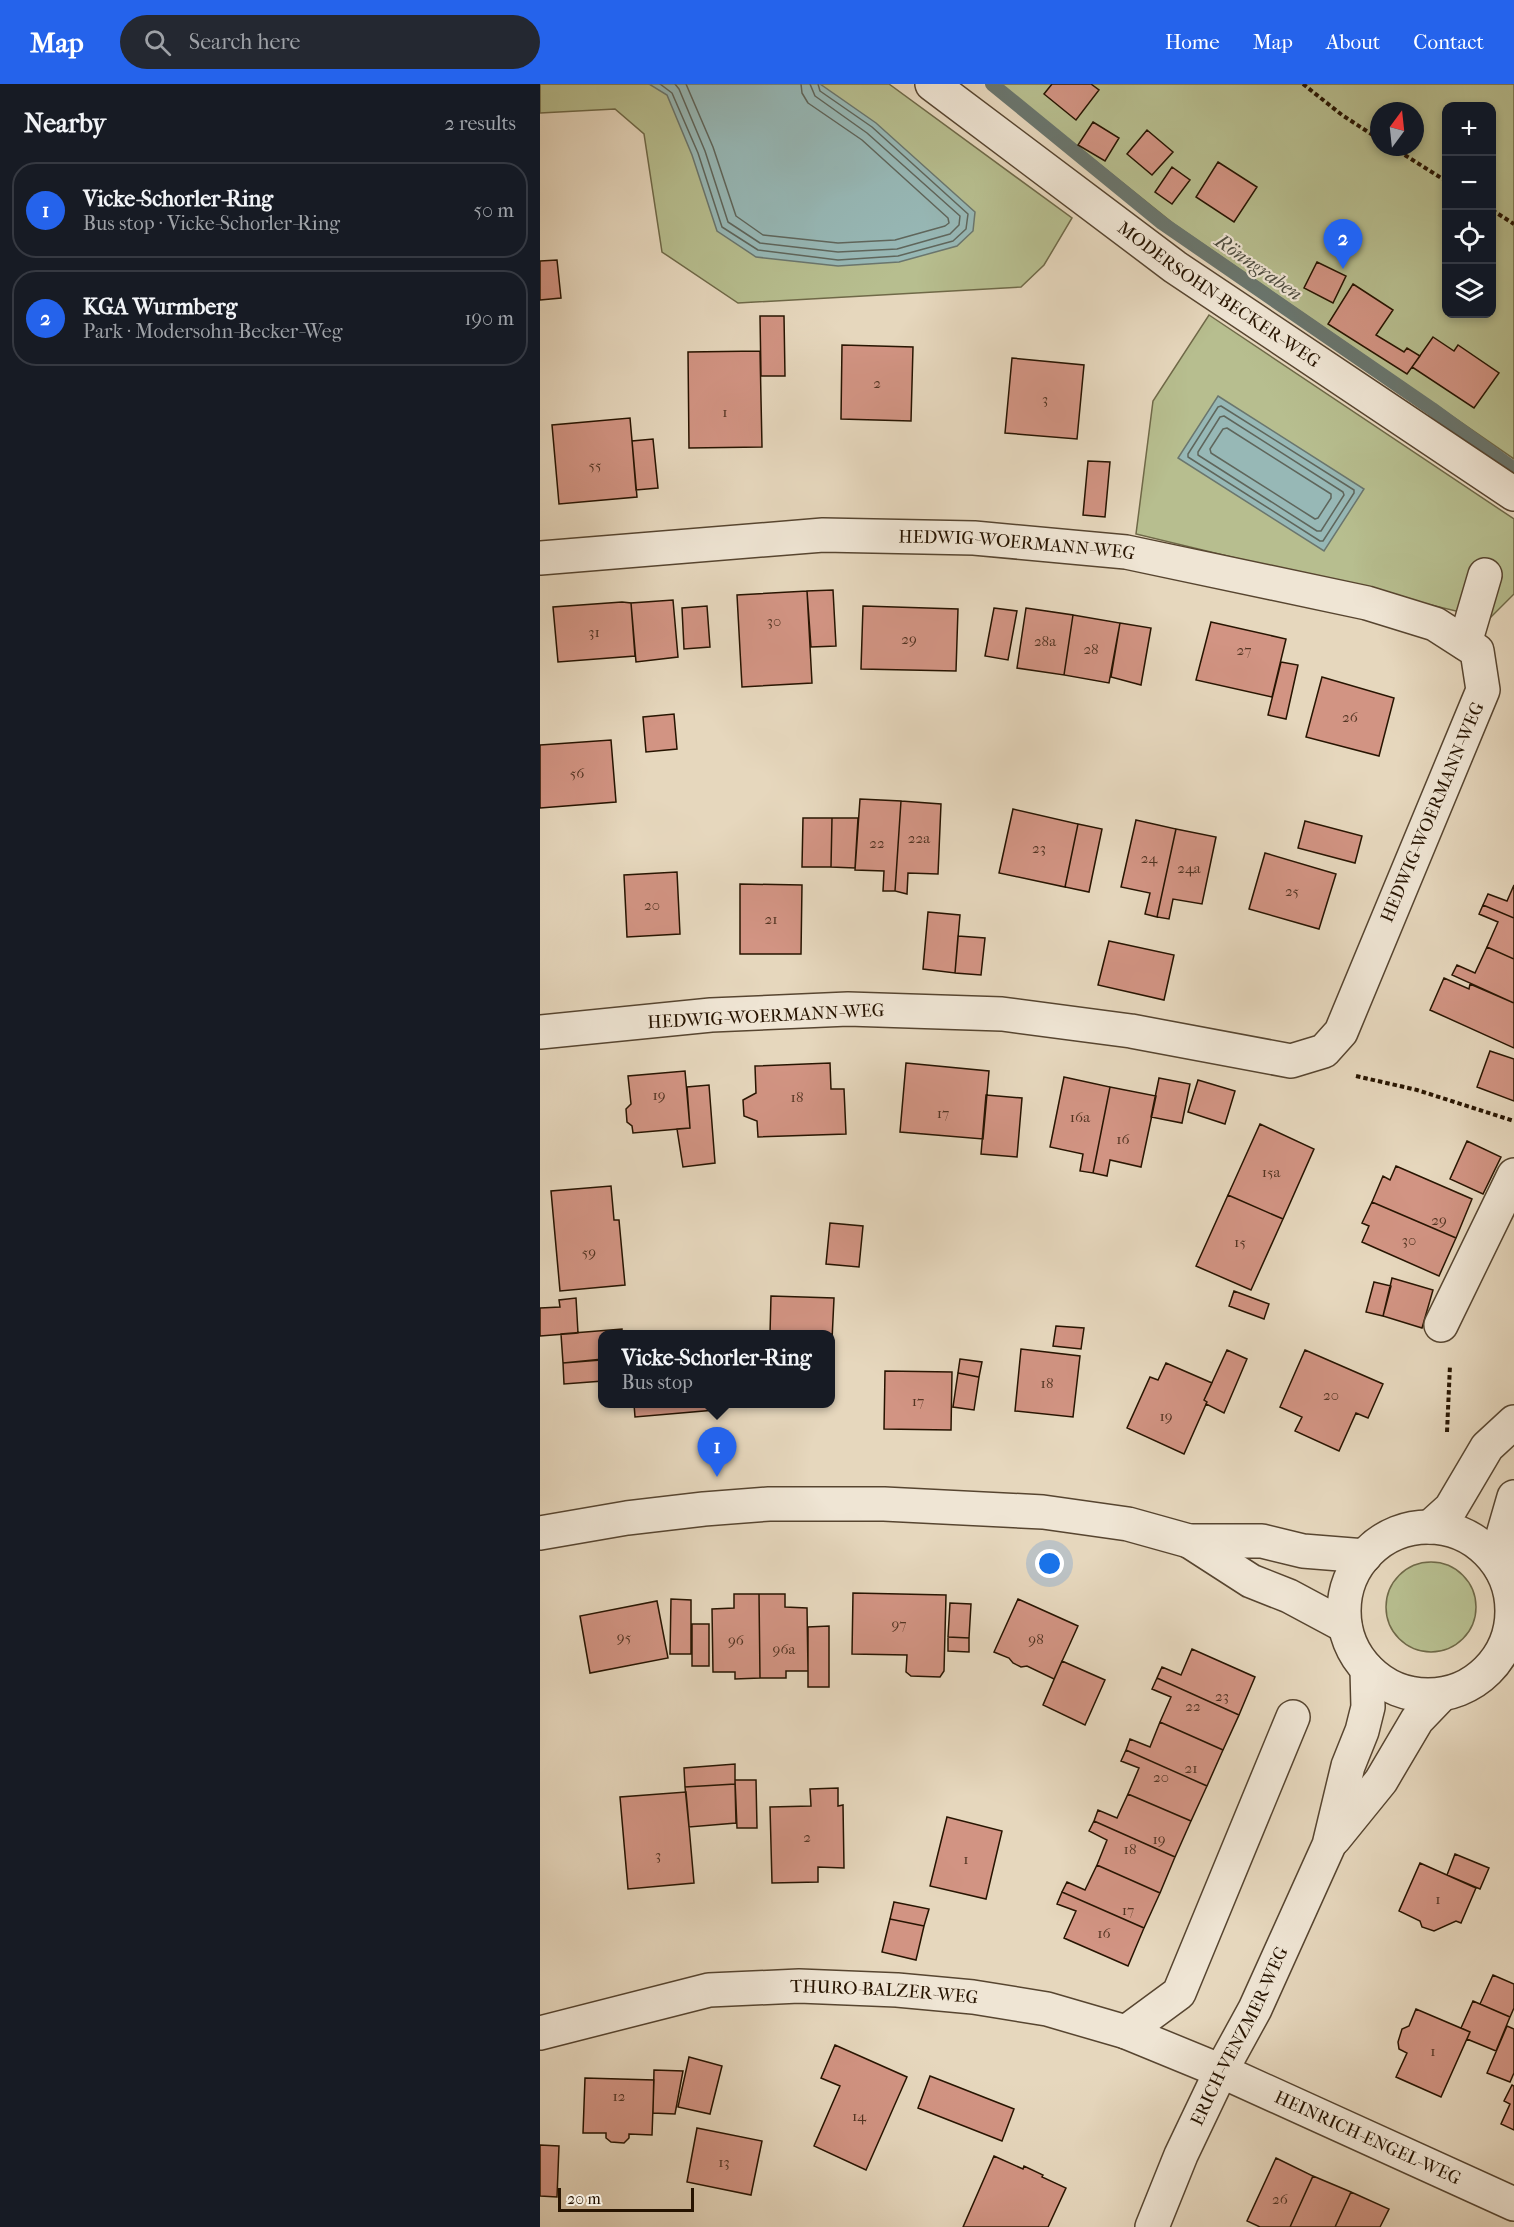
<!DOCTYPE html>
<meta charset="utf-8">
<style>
body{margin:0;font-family:"IM FELL French Canon",serif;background:#242831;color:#f1f3f6}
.controls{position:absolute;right:18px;top:18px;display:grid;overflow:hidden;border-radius:12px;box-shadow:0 3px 9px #0003}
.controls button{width:54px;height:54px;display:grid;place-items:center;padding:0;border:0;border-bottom:2px solid #363941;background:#171b24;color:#f1f3f6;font:30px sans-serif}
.compass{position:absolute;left:830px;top:18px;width:54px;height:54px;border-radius:50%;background:#171b24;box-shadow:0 3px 9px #0003;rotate:15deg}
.scale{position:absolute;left:18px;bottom:15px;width:136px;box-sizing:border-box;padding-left:6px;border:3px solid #271401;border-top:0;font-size:16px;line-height:21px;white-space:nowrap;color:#271401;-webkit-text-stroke:4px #efe5d4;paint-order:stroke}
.you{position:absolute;left:510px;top:1480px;width:21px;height:21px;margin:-15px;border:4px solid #fff;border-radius:50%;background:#1a73e8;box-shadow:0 0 0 9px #1a73e833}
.badge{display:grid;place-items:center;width:39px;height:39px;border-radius:50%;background:#2563eb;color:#fff;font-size:20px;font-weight:700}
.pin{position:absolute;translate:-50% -50px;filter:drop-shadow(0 2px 3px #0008)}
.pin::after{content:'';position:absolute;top:32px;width:21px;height:18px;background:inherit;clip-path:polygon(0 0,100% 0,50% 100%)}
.popup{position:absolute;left:58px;top:1246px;width:237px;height:78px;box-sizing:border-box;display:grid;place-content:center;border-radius:12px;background:#171b24;filter:drop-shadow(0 2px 4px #0005);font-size:20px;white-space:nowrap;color:#9ea1a6}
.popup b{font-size:22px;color:#f1f3f6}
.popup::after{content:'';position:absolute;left:50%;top:100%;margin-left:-12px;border:12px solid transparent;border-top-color:#171b24}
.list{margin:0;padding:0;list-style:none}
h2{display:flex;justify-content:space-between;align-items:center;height:78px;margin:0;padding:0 24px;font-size:26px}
h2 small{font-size:20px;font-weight:400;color:#9ea1a6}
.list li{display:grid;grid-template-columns:39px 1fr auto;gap:18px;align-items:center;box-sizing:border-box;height:96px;margin:0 12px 12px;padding:0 12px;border:2px solid #363941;border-radius:24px}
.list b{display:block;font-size:22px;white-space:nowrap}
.list p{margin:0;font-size:20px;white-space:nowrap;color:#9ea1a6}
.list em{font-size:20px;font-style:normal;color:#9ea1a6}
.icon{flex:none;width:33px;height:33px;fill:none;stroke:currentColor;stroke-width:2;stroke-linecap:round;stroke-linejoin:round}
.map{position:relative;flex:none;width:974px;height:2143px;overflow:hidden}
header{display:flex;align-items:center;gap:36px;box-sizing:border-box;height:84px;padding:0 30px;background:#2563eb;color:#fff}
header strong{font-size:28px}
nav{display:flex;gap:33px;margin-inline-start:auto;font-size:21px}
.search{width:420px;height:54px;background:#242831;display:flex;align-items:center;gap:15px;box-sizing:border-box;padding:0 21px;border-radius:33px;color:#9ea1a6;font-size:22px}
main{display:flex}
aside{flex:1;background:#171b24}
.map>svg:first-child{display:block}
</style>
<header>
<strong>Map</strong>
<div class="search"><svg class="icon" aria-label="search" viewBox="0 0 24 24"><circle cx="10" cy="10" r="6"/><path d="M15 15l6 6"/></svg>Search here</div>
<nav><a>Home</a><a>Map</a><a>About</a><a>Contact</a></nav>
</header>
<main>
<aside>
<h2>Nearby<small>2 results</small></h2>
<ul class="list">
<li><span class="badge">1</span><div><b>Vicke-Schorler-Ring</b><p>Bus stop · Vicke-Schorler-Ring</p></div><em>50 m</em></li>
<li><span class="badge">2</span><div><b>KGA Wurmberg</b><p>Park · Modersohn-Becker-Weg</p></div><em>190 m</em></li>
</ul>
</aside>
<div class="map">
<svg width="974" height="2143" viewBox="0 0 974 2143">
<rect width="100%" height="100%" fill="#e6d7bd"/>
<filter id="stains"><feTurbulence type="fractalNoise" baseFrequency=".00333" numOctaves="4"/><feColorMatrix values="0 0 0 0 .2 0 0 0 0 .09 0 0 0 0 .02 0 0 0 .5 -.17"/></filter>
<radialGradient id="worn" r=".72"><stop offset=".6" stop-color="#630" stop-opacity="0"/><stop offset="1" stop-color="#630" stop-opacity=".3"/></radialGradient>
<!-- green -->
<path fill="#b7be8f" stroke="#6f6948" stroke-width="1.5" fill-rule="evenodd" d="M0 0H349L532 134 504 181 481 203 198 219 122 168 104 50 75 25 0 29Z
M460 0H974V375L634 140ZM906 22H952V230H906ZM839 27H875V63H839Z
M669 231 974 435V510L949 535 596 450 613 317Z
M846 1523a45 45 0 1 1 90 0a45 45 0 1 1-90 0Z"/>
<!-- water -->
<path fill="#97b8b6" stroke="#6a766e" stroke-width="1.5" d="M109 0H280L336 39 435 128 433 147 417 162 359 178 298 182 216 173 177 147 152 71 127 11Z
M678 312 824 405 784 467 638 374Z"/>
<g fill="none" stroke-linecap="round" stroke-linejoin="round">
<!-- shore -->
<path stroke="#5f665c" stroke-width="1.5" d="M120 0 132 9 158 69 182 143 218 166 298 176 358 172 413 157 426 145 428 130 332 43 280 7 278 0
M135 0 139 5 165 67 188 138 220 159 298 168 357 165 410 150 419 141 420 132 327 49 275 12 270 0
M146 0 173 63 196 132 223 151 298 159 355 156 405 142 409 139 408 134 322 56 268 19 262 9 261 0
M681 322 814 406V409L783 457H780L648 373V370L678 323Z
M684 332 803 408 804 411 781 447H777L658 371V368L680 333Z
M687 344 791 410V414L778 434 775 435 671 369 670 365 683 345Z"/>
<!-- stream -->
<path stroke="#6a766e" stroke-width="14" d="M452 0 622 139 892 325 974 385"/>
</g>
<!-- building -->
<path fill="#d29483" stroke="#271401" stroke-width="1.5" d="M512 0H551L559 6 536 36 504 10Z
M553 38 579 54 565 77 538 61Z
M607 46 633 68 612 91 587 70Z
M678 78 717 103 694 138 656 113Z
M632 83 650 96 632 120 615 108Z
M17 176 21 214 0 216V177Z
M777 178 806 192 793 219 764 204Z
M813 200 853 226 836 251 864 268 867 264 880 272 867 290 788 240Z
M220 232H244L245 292H221Z
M893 253 914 267 918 261 959 289 934 324 872 283Z
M302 261 373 263 371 337 301 335Z
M220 267 222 363 149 364 148 268Z
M472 274 544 281 537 355 465 349Z
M90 334 97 413 19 420 12 341Z
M113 355 118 404 96 406 92 357Z
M548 377 570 378 565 433 543 431Z
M293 506 296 562 271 563 267 507Z
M267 507 272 599 202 603 197 511Z
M133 516 138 573 96 578 91 519Z
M82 518 91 519 95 572 18 578 13 523Z
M167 522 170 563 144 565 142 524Z
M323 522 418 525 416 587 321 585Z
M454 524 477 527 468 576 445 572Z
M486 524 533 531 524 591 477 584Z
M533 531 580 539 569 599 524 591Z
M671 538 746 555 732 613 656 596Z
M580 539 611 544 601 601 571 593Z
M741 578 758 581 746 635 728 631Z
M782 593 854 614 839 672 766 653Z
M134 630 137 665 106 668 103 633Z
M71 656 76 718 0 724V661Z
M320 715 361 717 355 807H343L344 787 315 786Z
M361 717 401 720 398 790 368 789 367 810 355 807Z
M473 725 538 740 525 803 459 789Z
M263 734H292L291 783H262Z
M292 734H318L315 784 291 783Z
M596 736 636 745 617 833 605 830 610 809 581 803Z
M765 737 822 752 815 779 758 764Z
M538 740 562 745 549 808 525 803Z
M636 745 676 753 662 820 633 815 629 835 617 833Z
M725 769 796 790 779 845 709 825Z
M137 788 140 850 87 853 84 791Z
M200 800 262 801 261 870H200Z
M974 801V834L943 821 948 810 967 817Z
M943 821 974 834V875L947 863 958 838 939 830Z
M388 828 420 831 415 889 383 885Z
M418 852 445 854 441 891 415 889Z
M569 857 634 871 624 916 558 901Z
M947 863 974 875V919L912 891 917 881 935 889Z
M904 894 929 905 930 900 974 919V964L890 926Z
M950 967 974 975V1017L937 1003Z
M290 979 291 1005H304L306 1050 218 1053 217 1037 204 1032 203 1016 216 1009 215 982Z
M366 979 449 987 443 1055 360 1048Z
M145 987 150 1044 93 1049 92 1042 87 1038 86 1025 91 1020 88 992Z
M524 993 570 1003 553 1089 540 1087 543 1070 510 1063Z
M619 994 650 1000 642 1039 611 1033Z
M658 996 695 1007 685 1040 648 1028Z
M169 1001 175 1079 143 1083 137 1045 150 1044 147 1003Z
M570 1003 616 1012 601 1083 570 1076 567 1092 553 1089Z
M446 1011 482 1014 477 1073 441 1070Z
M720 1040 774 1065 743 1135 688 1111Z
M927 1057 961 1073 943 1110 910 1095Z
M856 1082 932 1115 916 1154 832 1118 843 1092 850 1096Z
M71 1102 74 1136H79L85 1201 20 1207 11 1107Z
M688 1111 743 1135 711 1206 656 1182Z
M832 1118 916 1154 899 1192 822 1158 829 1142 822 1139Z
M290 1139 323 1142 319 1183 286 1180Z
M852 1194 893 1206 882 1244 843 1232Z
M834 1198 851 1202 843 1232 826 1228Z
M694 1207 729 1220 724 1235 689 1222Z
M231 1212 294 1214 291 1277V1250H230Z
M36 1214 38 1249 0 1252V1224L20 1223 19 1216Z
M516 1242 544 1244 541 1265 513 1262Z
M82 1245V1250H63V1275L23 1279 21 1250Z
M481 1265 540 1272 533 1333 475 1327Z
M687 1266 707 1275 684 1329 666 1320 667 1318 664 1316Z
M765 1266 843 1300 828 1334 816 1329 799 1367 755 1347 762 1333 740 1323Z
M420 1275 442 1278 439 1293 418 1289Z
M61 1276 63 1297 24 1300 23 1279Z
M626 1279 672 1299 664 1316 667 1318 644 1370 587 1344 610 1293 618 1296Z
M345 1287 412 1288 411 1346 344 1345Z
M418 1289 439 1293 434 1326 413 1323Z
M94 1320H174L175 1326 95 1333Z
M313 1509 406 1511 404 1587 400 1593 371 1592 366 1588 367 1571 312 1570Z
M194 1510H219L220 1594 195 1595V1588H173L172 1525 194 1524Z
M219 1510H245V1523L267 1524 268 1587H246V1594H220Z
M131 1515 151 1516V1570H130Z
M478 1515 538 1542 514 1595 487 1582 481 1583 473 1579 469 1574 454 1568Z
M117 1517 128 1574 50 1589 40 1532Z
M410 1519 431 1520 429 1554 408 1553Z
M152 1540H169V1582H152Z
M289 1542V1603H268V1543Z
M408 1553 429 1554V1568L408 1567Z
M652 1565 715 1593 699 1631 617 1594 622 1583 641 1591Z
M522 1577 565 1596 545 1641 503 1621Z
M617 1594 699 1631 683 1666 620 1638 631 1613 612 1605Z
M620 1638 683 1666 667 1702 586 1666 590 1655 610 1663Z
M586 1666 667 1702 651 1737 588 1710 599 1684 581 1677Z
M195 1680V1700L145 1703 144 1684Z
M195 1696H216L217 1744H197Z
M195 1700 196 1739 149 1743 145 1703Z
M298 1704V1722L303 1721 304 1784 278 1783V1798L232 1799 230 1723 271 1722 270 1705Z
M146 1708 154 1799 88 1805 80 1713Z
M588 1710 651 1737 635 1773 554 1737 558 1726 577 1734Z
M407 1733 462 1747 446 1815 390 1802Z
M554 1737 635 1773 620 1809 557 1781 567 1756 549 1747Z
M915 1770 949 1784 940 1805 907 1791Z
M880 1779 936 1804 921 1839 916 1837 894 1847 882 1843 880 1837 859 1827Z
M557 1781 620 1809 604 1844 522 1808 527 1798 545 1806Z
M522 1808 604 1844 588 1882 524 1854 536 1827 517 1820Z
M354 1818 389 1825 384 1842 350 1835Z
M350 1835 384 1842 376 1876 342 1868Z
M953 1891 974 1900V1924L970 1933 940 1920Z
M933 1917 970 1933 956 1967 927 1955 930 1948 921 1944Z
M876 1925 930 1948 901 2013 856 1993 867 1969 859 1965 858 1958 862 1945 869 1942Z
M967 1942 974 1945V1989L970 1998 947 1989Z
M295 1961 367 1993 326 2086 274 2062 300 2002 281 1994Z
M149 1973 182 1982 170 2030 138 2023Z
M114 1986 143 1987 135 2030 113 2029Z
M390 1992 474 2025 462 2057 378 2024Z
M45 1994 114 1996 112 2051 89 2050V2054L84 2059 71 2058 66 2054V2049H43Z
M972 2001 974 2002V2046L961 2040 970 2020 964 2017Z
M157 2044 222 2057 211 2111 147 2098Z
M0 2061 19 2062 17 2113 0 2112Z
M454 2072 483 2085 484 2082 503 2091 502 2093 526 2104 508 2143H423Z
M736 2074 773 2092 750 2143H720L707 2137Z
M773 2092 811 2108 795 2143H750Z
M811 2108 849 2125 840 2143H795Z"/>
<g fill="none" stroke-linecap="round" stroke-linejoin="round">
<defs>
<g id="minor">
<path id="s1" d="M392 0 635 183 974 410"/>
<path id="s2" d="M0 474 283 451 434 454 586 468 827 519 895 540 937 567 943 606 801 948 784 967 751 977 591 947 462 930 308 925 171 931 0 948"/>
<path d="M925 559 945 491"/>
<path d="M901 1241 974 1091"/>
<path d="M890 1443 911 1424 947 1363 974 1338"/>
<circle cx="888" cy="1527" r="84"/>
<path d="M0 1449 87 1434 164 1425 229 1420H344L503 1428 588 1440 649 1457H722L763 1467 825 1472"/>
<path d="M649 1457 711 1497 749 1512 805 1542"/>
<path d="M962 1486 963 1451 974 1413"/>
<path d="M794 1755 841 1697 877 1636 901 1611"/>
<path d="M586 1948 639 1909 753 1633"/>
<path id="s3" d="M0 1949 169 1906 259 1902 357 1906 433 1913 507 1925 586 1948 681 1987 974 2120"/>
<path id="s4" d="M612 2143 641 2071 681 1987 715 1925 789 1761 808 1682 822 1647 828 1623 827 1585"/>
</g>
</defs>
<!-- minor casing -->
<use href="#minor" stroke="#574530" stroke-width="36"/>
<!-- path -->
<path stroke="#271401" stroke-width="4" stroke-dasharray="4.5 3" stroke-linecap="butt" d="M763 0 802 31 839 55
M852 63 906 97
M952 126 974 140
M816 992 877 1006 974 1037
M907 1348 910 1281"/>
<!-- minor -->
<use href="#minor" stroke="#efe5d4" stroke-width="33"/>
</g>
<g text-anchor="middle" stroke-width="4.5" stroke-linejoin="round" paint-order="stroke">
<!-- number labels -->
<g font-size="15" fill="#523422">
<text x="337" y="304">2</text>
<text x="505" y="320">3</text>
<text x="185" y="333">1</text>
<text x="55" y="386">55</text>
<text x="234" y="542">30</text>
<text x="54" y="553">31</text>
<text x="369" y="560">29</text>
<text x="505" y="562">28a</text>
<text x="551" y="570">28</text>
<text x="704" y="571">27</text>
<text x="810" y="638">26</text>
<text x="37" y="694">56</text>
<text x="379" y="759">22a</text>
<text x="337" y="764">22</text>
<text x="499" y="769">23</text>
<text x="609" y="779">24</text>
<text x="649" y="789">24a</text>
<text x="752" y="812">25</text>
<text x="112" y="826">20</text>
<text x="231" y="840">21</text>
<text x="119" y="1016">19</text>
<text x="257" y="1018">18</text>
<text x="403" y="1034">17</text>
<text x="540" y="1038">16a</text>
<text x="583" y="1060">16</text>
<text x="731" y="1093">15a</text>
<text x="899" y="1141">29</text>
<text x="869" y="1161">30</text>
<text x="700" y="1163">15</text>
<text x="49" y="1173">59</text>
<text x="507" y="1304">18</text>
<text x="791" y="1316">20</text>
<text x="378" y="1322">17</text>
<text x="626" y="1337">19</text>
<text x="359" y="1545">97</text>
<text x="84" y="1558">95</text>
<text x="496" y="1560">98</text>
<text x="196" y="1561">96</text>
<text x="244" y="1570">96a</text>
<text x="682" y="1617">23</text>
<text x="653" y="1627">22</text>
<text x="651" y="1689">21</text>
<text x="621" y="1698">20</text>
<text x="267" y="1758">2</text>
<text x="619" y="1760">19</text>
<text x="590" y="1770">18</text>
<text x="118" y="1776">3</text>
<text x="426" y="1780">1</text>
<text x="898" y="1820">1</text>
<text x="588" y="1831">17</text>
<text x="564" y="1854">16</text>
<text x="893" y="1972">1</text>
<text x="79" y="2017">12</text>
<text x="319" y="2037">14</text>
<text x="184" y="2083">13</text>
<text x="740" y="2120">26</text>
</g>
<!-- street labels -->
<g font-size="18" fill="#271401" stroke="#efe5d4">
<text dy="6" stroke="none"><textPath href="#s1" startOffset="356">MODERSOHN-BECKER-WEG</textPath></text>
<text dy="6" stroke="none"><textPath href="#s2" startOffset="478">HEDWIG-WOERMANN-WEG</textPath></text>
<text transform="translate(892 728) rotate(-67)" y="6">HEDWIG-WOERMANN-WEG</text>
<text transform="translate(226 932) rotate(-3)" y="6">HEDWIG-WOERMANN-WEG</text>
<text dy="6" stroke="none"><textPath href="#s3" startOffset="350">THURO-BALZER-WEG</textPath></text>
<text dy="6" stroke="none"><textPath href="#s4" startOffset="210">ERICH-VENZMER-WEG</textPath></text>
<text dy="6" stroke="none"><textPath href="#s3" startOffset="860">HEINRICH-ENGEL-WEG</textPath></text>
</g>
<!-- water labels -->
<g font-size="20" font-style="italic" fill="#4e4d40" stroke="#efe5d4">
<text transform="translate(719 183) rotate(35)" y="7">Rönngraben</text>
</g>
</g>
<rect width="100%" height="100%" filter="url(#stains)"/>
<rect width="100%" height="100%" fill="url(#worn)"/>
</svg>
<div class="controls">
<button>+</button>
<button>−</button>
<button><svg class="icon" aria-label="locate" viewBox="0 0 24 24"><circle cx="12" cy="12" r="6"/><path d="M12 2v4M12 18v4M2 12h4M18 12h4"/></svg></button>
<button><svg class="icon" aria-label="layers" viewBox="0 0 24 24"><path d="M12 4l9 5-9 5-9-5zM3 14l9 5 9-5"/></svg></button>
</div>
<svg class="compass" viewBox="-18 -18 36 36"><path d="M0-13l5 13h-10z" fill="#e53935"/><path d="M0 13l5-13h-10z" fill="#9ea1a6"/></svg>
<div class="scale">20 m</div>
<div class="you"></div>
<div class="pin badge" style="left:177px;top:1393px">1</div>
<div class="popup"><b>Vicke-Schorler-Ring</b>Bus stop</div>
<div class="pin badge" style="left:803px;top:185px">2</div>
</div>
</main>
